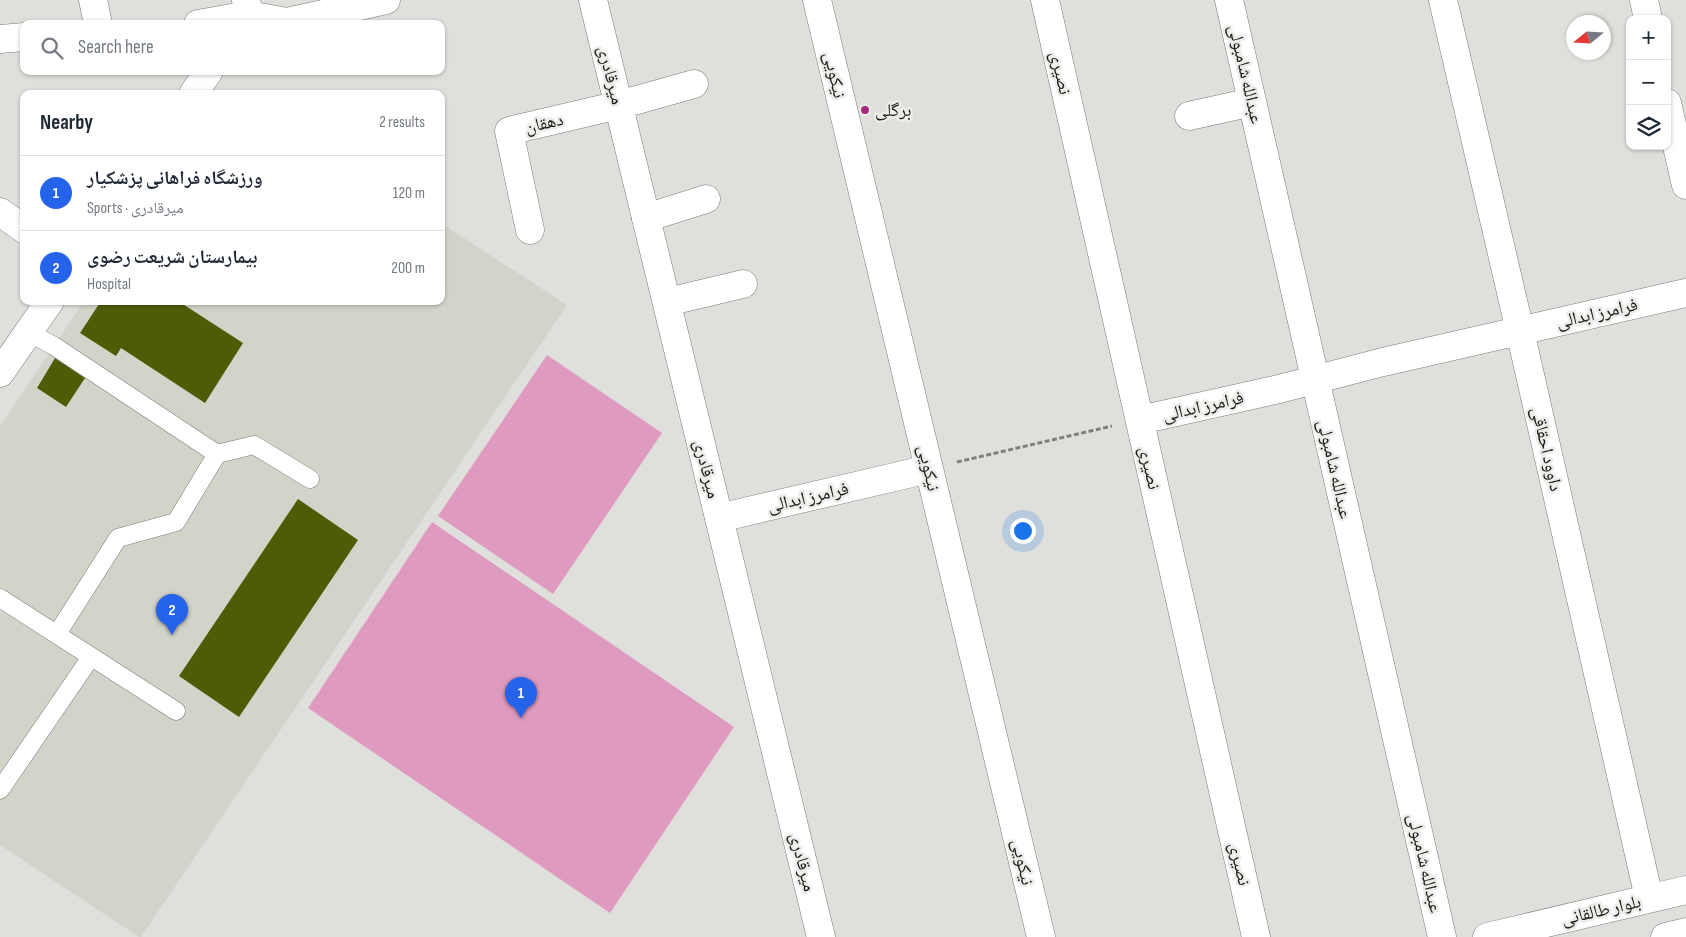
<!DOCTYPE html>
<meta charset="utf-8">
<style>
body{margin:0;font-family:"Sofia Sans Condensed","Noto Naskh Arabic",sans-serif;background:#f6f6f7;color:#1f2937}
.controls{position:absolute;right:15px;top:15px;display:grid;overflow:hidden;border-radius:10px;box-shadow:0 1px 4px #0004}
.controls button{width:45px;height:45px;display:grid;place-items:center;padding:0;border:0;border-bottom:1px solid #e0e1e3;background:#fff;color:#1f2937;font:25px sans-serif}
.compass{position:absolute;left:1566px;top:15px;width:45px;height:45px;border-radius:50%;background:#fff;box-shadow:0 1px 4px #0004;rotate:252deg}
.you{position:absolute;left:1022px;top:530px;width:18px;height:18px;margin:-12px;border:4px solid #fff;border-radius:50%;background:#1a73e8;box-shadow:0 0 0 8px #1a73e833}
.badge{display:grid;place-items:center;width:32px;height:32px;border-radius:50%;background:#2563eb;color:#fff;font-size:16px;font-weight:700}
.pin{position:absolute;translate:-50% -41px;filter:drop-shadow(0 1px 2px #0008)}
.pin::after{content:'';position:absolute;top:26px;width:18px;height:15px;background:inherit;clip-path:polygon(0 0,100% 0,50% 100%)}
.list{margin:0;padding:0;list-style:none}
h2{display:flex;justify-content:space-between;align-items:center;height:65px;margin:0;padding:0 20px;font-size:21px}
h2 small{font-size:16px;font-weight:400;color:#747a83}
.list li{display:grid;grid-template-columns:32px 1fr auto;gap:15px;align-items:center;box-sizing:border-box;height:75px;padding:0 20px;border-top:1px solid #e0e1e3}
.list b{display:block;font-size:19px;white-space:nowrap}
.list p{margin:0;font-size:16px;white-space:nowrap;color:#747a83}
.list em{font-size:16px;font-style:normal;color:#747a83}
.icon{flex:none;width:28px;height:28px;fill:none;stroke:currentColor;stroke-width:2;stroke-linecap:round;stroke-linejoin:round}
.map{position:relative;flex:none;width:1686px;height:937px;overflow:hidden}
.search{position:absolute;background:#fff;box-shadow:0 1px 4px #0004;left:20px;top:20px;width:425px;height:55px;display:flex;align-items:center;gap:12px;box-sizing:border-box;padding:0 18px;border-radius:10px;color:#747a83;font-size:19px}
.panel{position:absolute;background:#fff;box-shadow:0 1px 4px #0004;left:20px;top:90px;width:425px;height:215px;border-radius:10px}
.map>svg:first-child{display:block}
</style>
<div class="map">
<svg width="1686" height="937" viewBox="0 0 1686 937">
<rect width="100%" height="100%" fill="#dfe0dc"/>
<!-- built -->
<path fill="#d2d4ca" d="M441 223 567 305 141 937H139L0 845V426L84 301H441Z"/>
<!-- green -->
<path fill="#df9bbf" d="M547 355 662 433 553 594 438 516Z
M432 522 734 727 610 913 308 708Z"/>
<!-- building -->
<path fill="#505c05" d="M101 301H178L243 343 205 403 121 348 116 356 80 333Z
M55 358 85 378 66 407 37 388Z
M298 499 358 540 239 717 179 676Z"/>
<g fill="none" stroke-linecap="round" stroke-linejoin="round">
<defs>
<path id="service" d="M28 332 54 346 217 454 254 445 310 479
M0 598 176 711
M57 634 118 538 176 522 217 454
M0 790 91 657"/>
<path id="minor" d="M93 0 98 24
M817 0 1041 937
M1045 0 1256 937
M1229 0 1442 937
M1443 0 1520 331 1649 898
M1644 0 1648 19
M198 24 249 15
M0 39 24 37
M1667 103 1686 185
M1189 116 1252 102
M0 212 24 229
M646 218 706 199
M530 230 509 131 619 105 694 84
M667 302 743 284
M1140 420 1279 389 1383 362 1686 293
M719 518 929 469"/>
<path id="tertiary" d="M593 0 821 937
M249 15 287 22 386 0
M1487 937 1686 890
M1665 937 1686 932"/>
<path id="secondary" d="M243 24 249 15 246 0
M193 94 209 71
M0 373 50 301"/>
</defs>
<!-- service casing -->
<use href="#service" stroke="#7a7b78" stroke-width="19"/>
<!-- minor casing -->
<use href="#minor" stroke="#7a7b78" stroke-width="29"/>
<!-- tertiary casing -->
<use href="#tertiary" stroke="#7a7b78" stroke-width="29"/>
<!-- secondary casing -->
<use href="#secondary" stroke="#7a7b78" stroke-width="29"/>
<!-- path -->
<path stroke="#7f7f7d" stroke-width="3" stroke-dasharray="5 2.5" stroke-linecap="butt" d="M957 462 1112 426"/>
<!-- service -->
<use href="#service" stroke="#fff" stroke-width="18"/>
<!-- minor -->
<use href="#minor" stroke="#fff" stroke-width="28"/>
<!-- tertiary -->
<use href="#tertiary" stroke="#fff" stroke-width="28"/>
<!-- secondary -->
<use href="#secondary" stroke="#fff" stroke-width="28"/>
</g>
<!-- markers -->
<circle fill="#a7297a" stroke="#ecede9" stroke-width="2" cx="865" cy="110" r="5"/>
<g text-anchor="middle" stroke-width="5" stroke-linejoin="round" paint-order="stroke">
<!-- street labels -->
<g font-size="18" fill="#1b1b1a" stroke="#ecede9">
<text transform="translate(1061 73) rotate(77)" y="6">نصیری</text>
<text transform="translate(1246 74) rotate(77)" y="6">عبدالله شامبولی</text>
<text transform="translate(611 75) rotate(76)" y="6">میرقادری</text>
<text transform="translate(835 75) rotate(77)" y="6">نیکویی</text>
<text transform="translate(544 123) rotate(-13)" y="6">دهقان</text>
<text transform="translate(1597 313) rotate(-13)" y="6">فرامرز ابدالی</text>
<text transform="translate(1203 406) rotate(-13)" y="6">فرامرز ابدالی</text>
<text transform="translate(1547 449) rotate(77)" y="6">داوود احقاقی</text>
<text transform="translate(929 468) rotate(77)" y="6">نیکویی</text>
<text transform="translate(1150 468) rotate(77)" y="6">نصیری</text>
<text transform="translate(707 469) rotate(76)" y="6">میرقادری</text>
<text transform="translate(1335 469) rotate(77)" y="6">عبدالله شامبولی</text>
<text transform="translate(808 497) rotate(-13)" y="6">فرامرز ابدالی</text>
<text transform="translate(803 862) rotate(76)" y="6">میرقادری</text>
<text transform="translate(1023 862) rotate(77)" y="6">نیکویی</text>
<text transform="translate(1425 863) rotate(77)" y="6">عبدالله شامبولی</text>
<text transform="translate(1240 864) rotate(77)" y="6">نصیری</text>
<text transform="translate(1601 910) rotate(-13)" y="6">بلوار طالقانی</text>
</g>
<!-- poi labels -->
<g font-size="18" fill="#1b1b1a" stroke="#ecede9" text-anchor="start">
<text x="875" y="116">برگلی</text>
</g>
</g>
</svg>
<div class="controls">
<button>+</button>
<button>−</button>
<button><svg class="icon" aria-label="layers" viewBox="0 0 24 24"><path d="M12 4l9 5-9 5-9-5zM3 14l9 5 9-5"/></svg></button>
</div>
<svg class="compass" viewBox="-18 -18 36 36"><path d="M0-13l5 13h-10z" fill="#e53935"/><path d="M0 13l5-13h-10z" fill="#747a83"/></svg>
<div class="you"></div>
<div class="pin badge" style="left:521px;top:718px">1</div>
<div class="pin badge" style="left:172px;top:635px">2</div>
<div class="search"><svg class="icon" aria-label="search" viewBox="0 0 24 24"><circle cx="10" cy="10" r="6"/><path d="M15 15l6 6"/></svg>Search here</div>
<section class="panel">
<h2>Nearby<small>2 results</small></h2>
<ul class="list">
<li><span class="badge">1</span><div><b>ورزشگاه فراهانی پزشکیار</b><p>Sports · میرقادری</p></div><em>120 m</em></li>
<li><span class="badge">2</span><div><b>بیمارستان شریعت رضوی</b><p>Hospital</p></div><em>200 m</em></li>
</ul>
</section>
</div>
